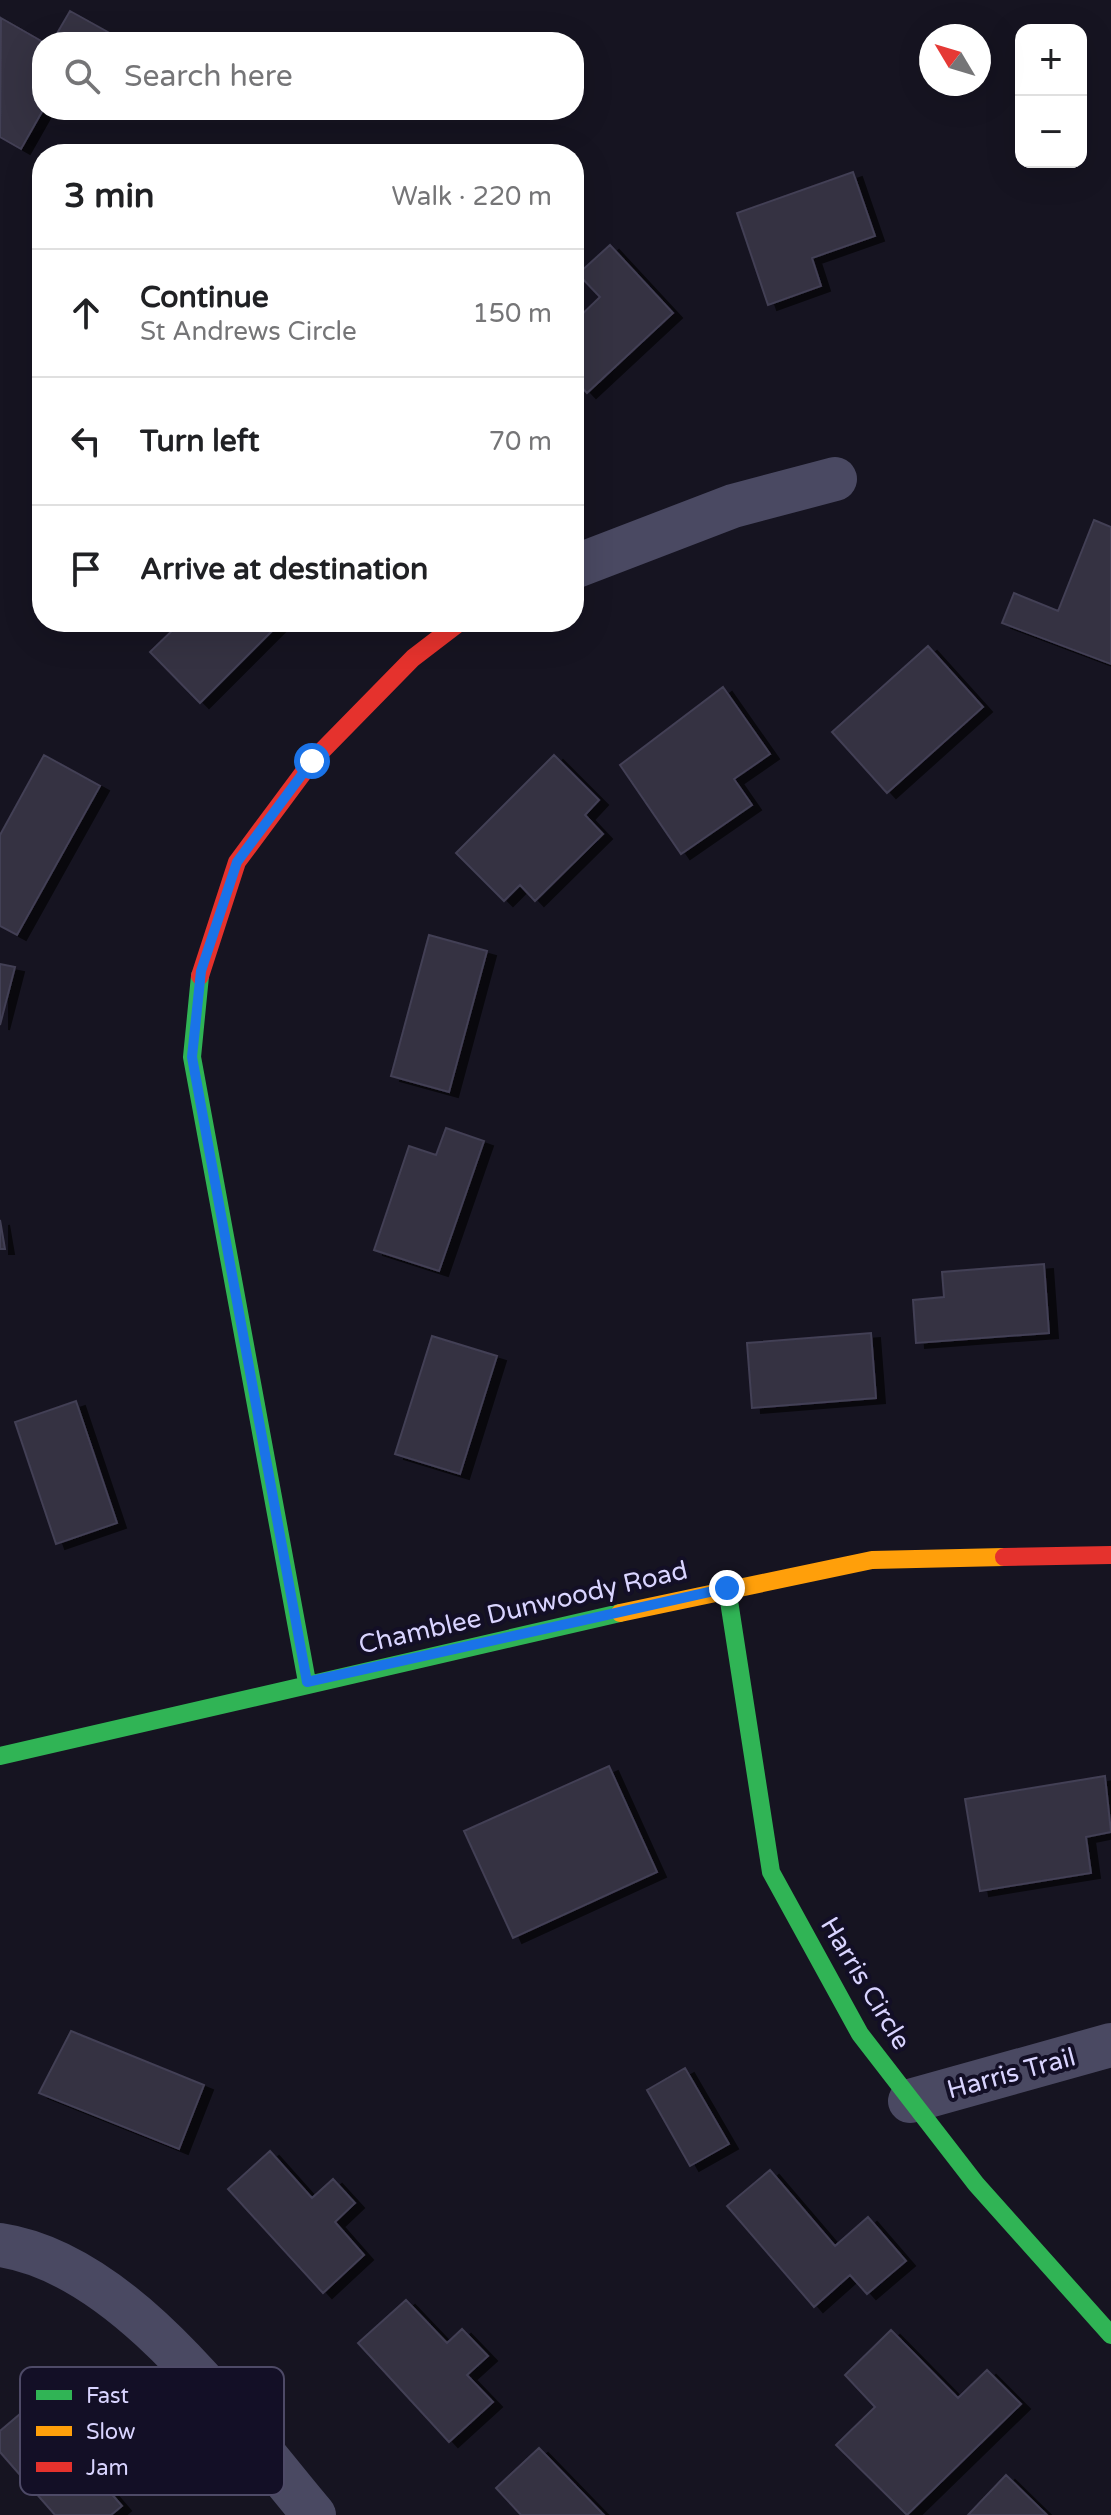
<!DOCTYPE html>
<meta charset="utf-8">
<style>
body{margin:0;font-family:"Varela Round",sans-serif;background:#f2f2f2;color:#202124}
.controls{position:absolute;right:24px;top:24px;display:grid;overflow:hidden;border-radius:16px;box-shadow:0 8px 32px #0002}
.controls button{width:72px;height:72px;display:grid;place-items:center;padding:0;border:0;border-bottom:2px solid #e0e0e0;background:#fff;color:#202124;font:40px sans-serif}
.compass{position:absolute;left:919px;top:24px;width:72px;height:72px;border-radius:50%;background:#fff;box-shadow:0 8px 32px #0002;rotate:308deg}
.stop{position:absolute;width:24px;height:24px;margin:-18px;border:6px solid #1a73e8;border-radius:50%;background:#fff}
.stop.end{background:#1a73e8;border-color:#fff;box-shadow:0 2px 8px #0008}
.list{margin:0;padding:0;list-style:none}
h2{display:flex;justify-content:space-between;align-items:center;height:104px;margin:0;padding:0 32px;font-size:34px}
h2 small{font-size:26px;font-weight:400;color:#757577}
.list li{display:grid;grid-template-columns:52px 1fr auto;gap:24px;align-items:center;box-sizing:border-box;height:128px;padding:0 32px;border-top:2px solid #e0e0e0}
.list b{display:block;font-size:30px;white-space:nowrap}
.list p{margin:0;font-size:26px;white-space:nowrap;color:#757577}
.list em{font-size:26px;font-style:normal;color:#757577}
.icon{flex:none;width:44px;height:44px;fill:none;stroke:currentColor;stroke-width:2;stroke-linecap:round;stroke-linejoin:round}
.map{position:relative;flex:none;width:1111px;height:2515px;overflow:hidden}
.search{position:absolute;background:#fff;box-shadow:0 8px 32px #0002;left:32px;top:32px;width:552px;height:88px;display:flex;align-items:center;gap:20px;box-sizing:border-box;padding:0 28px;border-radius:32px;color:#757577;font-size:30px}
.panel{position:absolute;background:#fff;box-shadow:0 8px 32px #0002;left:32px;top:144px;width:552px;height:488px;border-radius:32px}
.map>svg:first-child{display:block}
</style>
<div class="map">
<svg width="1111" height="2515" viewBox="0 0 1111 2515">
<defs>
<filter id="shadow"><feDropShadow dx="9" dy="5" stdDeviation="0" flood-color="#0009"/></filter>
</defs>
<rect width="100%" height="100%" fill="#161421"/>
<!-- building -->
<path fill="#343243" stroke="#433f54" stroke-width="2" filter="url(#shadow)" d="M70 11 124 41 52 42Z
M1 18 43 42V110L21 149 0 137Z
M853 172 875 236 812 258 821 286 768 305 737 213Z
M610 245 673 313 587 393 574 379V322L600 297 578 274Z
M1094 520 1111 527V664L1002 623 1014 593 1058 611Z
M181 622H281L200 703 150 652Z
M928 646 983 707 887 793 832 732Z
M723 687 770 754 734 779 752 805 681 854 620 765Z
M44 755 100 786 17 935 0 926V835Z
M554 755 599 800 585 815 603 834 535 901 520 885 504 901 456 853Z
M429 935 487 951 449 1092 391 1076Z
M0 964 15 967 0 1025Z
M446 1128 484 1141 439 1271 374 1250 409 1146 436 1155Z
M0 1220 5 1249H0Z
M1044 1264 1049 1333 916 1343 913 1300 944 1297 942 1272Z
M871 1333 876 1398 752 1408 747 1343Z
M432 1336 497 1356 460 1474 395 1454Z
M76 1401 117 1523 56 1544 15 1422Z
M609 1766 657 1872 513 1938 464 1831Z
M1105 1776 1111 1832 1086 1837 1091 1873 980 1891 965 1799Z
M71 2031 204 2085 179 2149 39 2093Z
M685 2068 729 2144 690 2166 647 2090Z
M270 2151 312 2198 333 2179 355 2203 335 2222 364 2255 323 2293 228 2189Z
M770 2170 835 2246 868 2217 906 2261 867 2294 850 2275 814 2307 727 2206Z
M406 2300 447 2343 462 2329 488 2356 467 2375 493 2402 449 2442 358 2343Z
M891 2330 958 2398 987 2370 1021 2404 907 2515 836 2445 875 2407 845 2375Z
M33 2403 122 2506 111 2515H55L0 2452V2431Z
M539 2448 604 2515H521L496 2488Z
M1006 2475 1047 2515H968Z"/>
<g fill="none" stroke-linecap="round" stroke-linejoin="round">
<!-- street -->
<path stroke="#4a4962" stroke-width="44" d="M574 567 733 506 835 479
M910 2101 1111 2045
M0 2245C127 2264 236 2423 314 2515"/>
<!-- fast -->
<path stroke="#30b455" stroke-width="18" d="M200 976 192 1057 307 1682
M727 1588 771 1872 860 2034 976 2184 1111 2335
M0 1756 620 1613"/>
<!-- slow -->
<path stroke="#ff9f0a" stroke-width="18" d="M620 1613 872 1560 1004 1557"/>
<!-- jam -->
<path stroke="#e5322d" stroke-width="18" d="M200 976 237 862 312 761 413 658 460 622
M1004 1557 1111 1555"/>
</g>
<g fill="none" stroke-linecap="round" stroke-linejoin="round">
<!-- route -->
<path stroke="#1a73e8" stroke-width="10" d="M312 761 237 862 201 971 192 1057 307 1682 727 1588"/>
</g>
<g text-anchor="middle" stroke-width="8" stroke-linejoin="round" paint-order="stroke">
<!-- street labels -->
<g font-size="26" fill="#d9d4ff" stroke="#130f26">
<text transform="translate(523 1607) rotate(-13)" y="9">Chamblee Dunwoody Road</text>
<text transform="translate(866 1983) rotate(59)" y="9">Harris Circle</text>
<text transform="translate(1011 2073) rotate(-15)" y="9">Harris Trail</text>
</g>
</g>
<!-- legend -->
<rect x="20" y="2367" width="264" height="128" rx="12" fill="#130f26" stroke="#4e4a67" stroke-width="2"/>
<rect x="36" y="2390" width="36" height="10" fill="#30b455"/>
<rect x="36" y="2426" width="36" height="10" fill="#ff9f0a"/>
<rect x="36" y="2462" width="36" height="10" fill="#e5322d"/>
<g font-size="22" fill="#d9d4ff">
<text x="86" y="2403">Fast</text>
<text x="86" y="2439">Slow</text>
<text x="86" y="2475">Jam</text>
</g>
</svg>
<div class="controls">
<button>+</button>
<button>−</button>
</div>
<svg class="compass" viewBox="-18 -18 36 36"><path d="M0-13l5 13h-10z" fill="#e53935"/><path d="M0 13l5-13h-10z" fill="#757577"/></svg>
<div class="stop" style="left:312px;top:761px"></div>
<div class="stop end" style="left:727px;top:1588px"></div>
<div class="search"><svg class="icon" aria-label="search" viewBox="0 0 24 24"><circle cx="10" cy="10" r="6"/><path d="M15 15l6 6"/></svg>Search here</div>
<section class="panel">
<h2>3 min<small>Walk · 220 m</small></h2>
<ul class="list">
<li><svg class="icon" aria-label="ahead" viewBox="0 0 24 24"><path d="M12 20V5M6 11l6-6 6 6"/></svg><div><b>Continue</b><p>St Andrews Circle</p></div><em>150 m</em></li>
<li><svg class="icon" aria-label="left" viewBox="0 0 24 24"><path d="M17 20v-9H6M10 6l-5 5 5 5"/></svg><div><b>Turn left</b></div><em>70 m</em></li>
<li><svg class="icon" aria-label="arrive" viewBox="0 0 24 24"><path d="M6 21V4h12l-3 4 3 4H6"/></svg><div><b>Arrive at destination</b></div></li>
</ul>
</section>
</div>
